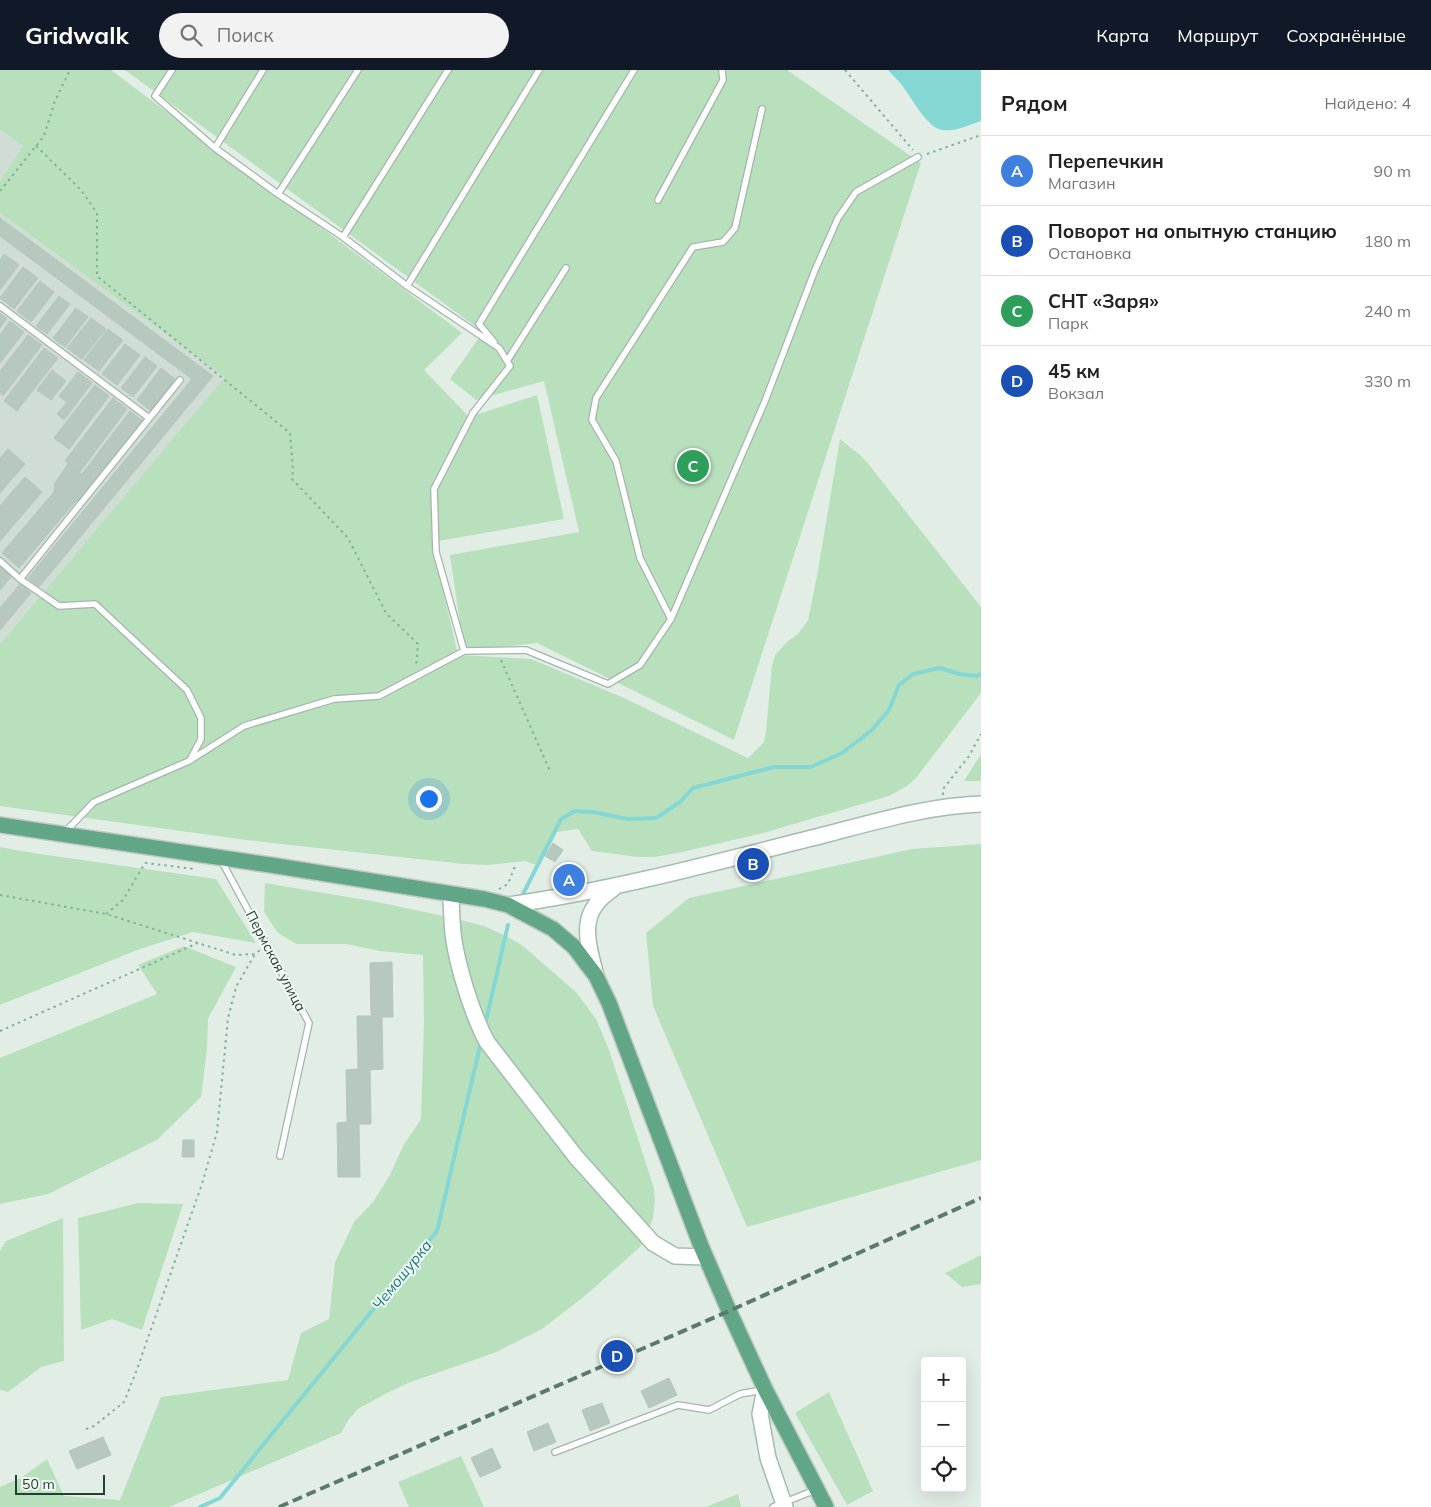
<!DOCTYPE html>
<html lang="ru">
<meta charset="utf-8">
<style>
body{margin:0;font-family:Mulish,sans-serif;background:#f2f2f2;color:#222}
.controls{position:absolute;right:15px;bottom:15px;display:grid;overflow:hidden;border-radius:5px;box-shadow:0 5px 20px #0002}
.controls button{width:45px;height:45px;display:grid;place-items:center;padding:0;border:0;border-bottom:1px solid #e0e0e0;background:#fff;color:#222;font:25px sans-serif}
.scale{position:absolute;left:15px;bottom:12px;width:90px;box-sizing:border-box;padding-left:5px;border:2px solid #204031;border-top:0;font-size:14px;line-height:18px;white-space:nowrap;color:#204031;-webkit-text-stroke:4px #f2f9f5;paint-order:stroke}
.you{position:absolute;left:428px;top:728px;width:18px;height:18px;margin:-12px;border:4px solid #fff;border-radius:50%;background:#1a73e8;box-shadow:0 0 0 8px #1a73e833}
.badge{display:grid;place-items:center;width:32px;height:32px;border-radius:50%;background:#111827;color:#fff;font-size:16px;font-weight:700}
.pin{position:absolute;translate:-50% -50%;border:2px solid #fff;box-shadow:0 1px 5px #0006}
.list{margin:0;padding:0;list-style:none}
h2{display:flex;justify-content:space-between;align-items:center;height:65px;margin:0;padding:0 20px;font-size:21px}
h2 small{font-size:16px;font-weight:400;color:#767676}
.list li{display:grid;grid-template-columns:32px 1fr auto;gap:15px;align-items:center;box-sizing:border-box;height:70px;padding:0 20px;border-top:1px solid #e0e0e0}
.list b{display:block;font-size:19px;white-space:nowrap}
.list p{margin:0;font-size:16px;white-space:nowrap;color:#767676}
.list em{font-size:16px;font-style:normal;color:#767676}
.icon{flex:none;width:28px;height:28px;fill:none;stroke:currentColor;stroke-width:2;stroke-linecap:round;stroke-linejoin:round}
.map{position:relative;flex:none;width:981px;height:1437px;overflow:hidden}
header{display:flex;align-items:center;gap:30px;box-sizing:border-box;height:70px;padding:0 25px;background:#111827;color:#fff}
header strong{font-size:24px}
nav{display:flex;gap:28px;margin-inline-start:auto;font-size:18px}
.search{width:350px;height:45px;background:#f2f2f2;display:flex;align-items:center;gap:12px;box-sizing:border-box;padding:0 18px;border-radius:28px;color:#767676;font-size:19px}
main{display:flex}
aside{flex:1;background:#fff}
.map>svg:first-child{display:block}
</style>
<header>
<strong>Gridwalk</strong>
<div class="search"><svg class="icon" aria-label="search" viewBox="0 0 24 24"><circle cx="10" cy="10" r="6"/><path d="M15 15l6 6"/></svg>Поиск</div>
<nav><a>Карта</a><a>Маршрут</a><a>Сохранённые</a></nav>
</header>
<main>
<div class="map">
<svg width="981" height="1437" viewBox="0 0 981 1437">
<rect width="100%" height="100%" fill="#e2ede6"/>
<!-- built -->
<path fill="#d0ddd4" d="M0 0 23 76 0 111Z
M0 143 226 307 0 574Z"/>
<!-- green -->
<path fill="#b9e0bc" d="M0 0H111L462 263 424 300 469 347 537 325 564 449 432 472 458 585 531 589 624 628 748 688 764 672 766 661 772 595 775 585 788 571 798 564 808 550 817 506 840 369 860 385 870 396 981 537V623L916 708 907 716 889 726 763 763 678 783 654 787H638L592 781 578 759 557 762 539 796 525 791 488 795 464 794 246 770 0 736V574L225 307 0 143V111L23 76 0 59Z
M125 0H787L921 93 734 670 537 573 464 581 450 485 579 462 544 311 476 330 450 309 483 262Z
M981 684V711H964Z
M981 774V1090L747 1157 653 936 646 863 689 828 912 779Z
M0 777 33 783 216 809 256 873 193 862 140 879 0 935Z
M265 813 372 831 453 848 484 856 508 867 523 876 576 922 596 949 608 977 654 1118 655 1131 653 1148 648 1162 640 1177 586 1225 542 1259 494 1283 408 1313 385 1324 358 1339 349 1349 341 1363 169 1437H0V1417L21 1408 47 1389 64 1426 120 1430 161 1327 288 1310 301 1263 329 1249 335 1192 354 1152 373 1132 390 1105 403 1076 421 1049 424 952 423 885 380 881 346 874H296L277 862 264 842Z
M184 876 236 897 208 949 207 979 201 1027 157 1070 48 1124 0 1134V988L157 924 138 895Z
M138 1133 183 1134 142 1260 112 1249 81 1260 78 1148Z
M63 1148 64 1291 41 1297 8 1322 0 1320V1181L6 1171Z
M981 1185V1214L962 1217 945 1203Z
M829 1322 873 1421 847 1435 795 1343Z
M461 1386 484 1437H409L398 1412Z
M738 1424 741 1437H706Z"/>
<!-- water -->
<path fill="#85d7d4" d="M888 0H981V51C969 55 955 62 943 60 927 59 911 26 901 14 897 9 892 5 888 0Z"/>
<g fill="none" stroke-linecap="round" stroke-linejoin="round">
<!-- stream -->
<path stroke="#85d7d4" stroke-width="4" d="M523 824 561 749 575 741 593 742 627 749 656 748 680 732 693 718 774 697H811L842 683 872 660 889 640 899 615 913 604 940 598 959 604 977 606 981 604
M485 955 508 855
M200 1437 220 1428 437 1161 481 972"/>
</g>
<!-- building -->
<path fill="#b7c8be" stroke="#b3c7bb" d="M0 148 213 306 39 517 28 508 192 309 0 166Z
M4 184 19 195 0 220V190Z
M23 197 38 208 14 239 0 228Z
M40 211 54 222 31 252 17 241Z
M59 226 70 234 47 264 36 256Z
M76 238 88 247 65 277 53 268Z
M0 243 7 249 0 258Z
M91 248 106 259 82 289 67 278Z
M10 251 24 262 0 293V265Z
M108 259 123 270 99 301 84 290Z
M28 265 42 275 3 326 0 323V301Z
M125 274 140 285 117 315 102 304Z
M44 278 58 288 17 341 4 331Z
M145 287 157 296 133 327 121 318Z
M161 298 175 309 151 341 137 330Z
M52 300 66 311 51 330 37 320Z
M78 302 92 313 64 350 57 344 67 332 59 326Z
M95 315 109 326 69 379 54 368Z
M113 328 127 339 79 403 65 391Z
M130 341 143 351 95 414 82 404Z
M8 379 25 394 0 423V388Z
M68 394 95 414 89 422 75 432 19 498 2 483 54 422 55 413Z
M25 407 42 422 0 471V436Z
M0 496 12 506 0 520Z
M20 514 31 523 0 560V538Z
M553 773 563 780 555 792 545 786Z
M574 803 577 816 564 818 561 805Z
M392 892 393 947H382L383 999 370 1000 371 1054H359L360 1107H338L337 1053 347 1052 346 1000 358 999 357 946H371L370 893Z
M183 1070H194V1087H182Z
M669 1308 677 1325 649 1338 641 1321Z
M602 1333 610 1353 590 1361 582 1340Z
M548 1353 556 1372 534 1381 527 1362Z
M103 1367 111 1385 77 1399 69 1381Z
M492 1378 501 1398 480 1407 471 1388Z"/>
<g fill="none" stroke-linecap="round" stroke-linejoin="round">
<defs>
<path id="lane" d="M172 0 155 26 215 78 278 124 343 167 407 216 499 278 510 296 473 343 434 419 436 482 464 581
M215 78 263 0
M278 124 358 0
M658 130 723 10 722 0
M343 167 448 0
M407 216 539 0
M0 236 149 348
M494 272 479 254 634 0
M507 291 566 198
M0 491 20 509 180 310
M20 509 59 536 95 534 187 620 201 648V669L190 690
M671 549 640 488 616 391 592 350 596 328 693 177 723 172 735 158 762 39
M65 762 94 732 189 691 244 656 334 629 379 626 464 581 526 580 608 614 640 595 671 549 765 331 815 200 838 148 856 122 918 87
M221 790 309 953 280 1086
M555 1382 678 1335 709 1340 740 1324 762 1320
M773 1437 815 1420"/>
<path id="secondary" d="M451 824C451 837 452 851 453 864 457 895 472 944 487 972L576 1087 653 1173 675 1186 705 1187
M508 835C608 821 706 795 804 770 862 756 921 736 981 734
M596 906C587 870 577 842 613 819
M765 1319 760 1344 768 1388 785 1437"/>
<path id="primary" d="M0 755 277 796 484 829 508 835 553 859 574 877 596 906 609 933 701 1176 729 1241 765 1319 826 1437"/>
</defs>
<!-- lane casing -->
<use href="#lane" stroke="#a4b6ac" stroke-width="8"/>
<!-- secondary casing -->
<use href="#secondary" stroke="#a2bdae" stroke-width="18"/>
<!-- primary casing -->
<use href="#primary" stroke="#c1cac5" stroke-width="18"/>
<!-- path -->
<path stroke="#7fb399" stroke-width="2" stroke-dasharray="2.5 4" stroke-linecap="butt" d="M845 0 913 80
M36 76 81 120 97 143V206L290 363 293 400 292 409 348 468 386 543 418 574 416 596
M927 84 981 65
M0 121 44 66 55 31 70 0
M501 590 550 701
M943 725V719L969 686 981 664
M499 819 508 814 515 796
M0 825 106 844 236 885 255 884 261 879
M106 844 123 830 145 793 195 799
M0 961 198 873
M86 1359 94 1356 124 1332 136 1302 202 1114 217 1062 228 948 236 917 255 884"/>
<!-- lane -->
<use href="#lane" stroke="#fff" stroke-width="5.5"/>
<!-- secondary -->
<use href="#secondary" stroke="#fff" stroke-width="15"/>
<!-- primary -->
<use href="#primary" stroke="#62a688" stroke-width="15"/>
<!-- rail -->
<path stroke="#5a7b6c" stroke-width="4" stroke-dasharray="10 5" stroke-linecap="butt" d="M279 1437 729 1241 981 1128"/>
</g>
<g text-anchor="middle" stroke-width="4" stroke-linejoin="round" paint-order="stroke">
<!-- street labels -->
<g font-size="14" fill="#204031" stroke="#f2f9f5">
<text transform="translate(276 891) rotate(62)" y="5">Пермская улица</text>
</g>
<!-- water labels -->
<g font-size="15" font-style="italic" fill="#157b79" stroke="#f2f9f5">
<text transform="translate(402 1205) rotate(-51)" y="5">Чемошурка</text>
</g>
</g>
</svg>
<div class="controls">
<button>+</button>
<button>−</button>
<button><svg class="icon" aria-label="locate" viewBox="0 0 24 24"><circle cx="12" cy="12" r="6"/><path d="M12 2v4M12 18v4M2 12h4M18 12h4"/></svg></button>
</div>
<div class="scale">50 m</div>
<div class="you"></div>
<div class="pin badge" style="left:569px;top:810px;background:#3f7fe0">A</div>
<div class="pin badge" style="left:753px;top:794px;background:#1a4fb4">B</div>
<div class="pin badge" style="left:693px;top:396px;background:#2e9e5b">C</div>
<div class="pin badge" style="left:617px;top:1286px;background:#1a4fb4">D</div>
</div>
<aside>
<h2>Рядом<small>Найдено: 4</small></h2>
<ul class="list">
<li><span class="badge" style="background:#3f7fe0">A</span><div><b>Перепечкин</b><p>Магазин</p></div><em>90 m</em></li>
<li><span class="badge" style="background:#1a4fb4">B</span><div><b>Поворот на опытную станцию</b><p>Остановка</p></div><em>180 m</em></li>
<li><span class="badge" style="background:#2e9e5b">C</span><div><b>СНТ «Заря»</b><p>Парк</p></div><em>240 m</em></li>
<li><span class="badge" style="background:#1a4fb4">D</span><div><b>45 км</b><p>Вокзал</p></div><em>330 m</em></li>
</ul>
</aside>
</main>
